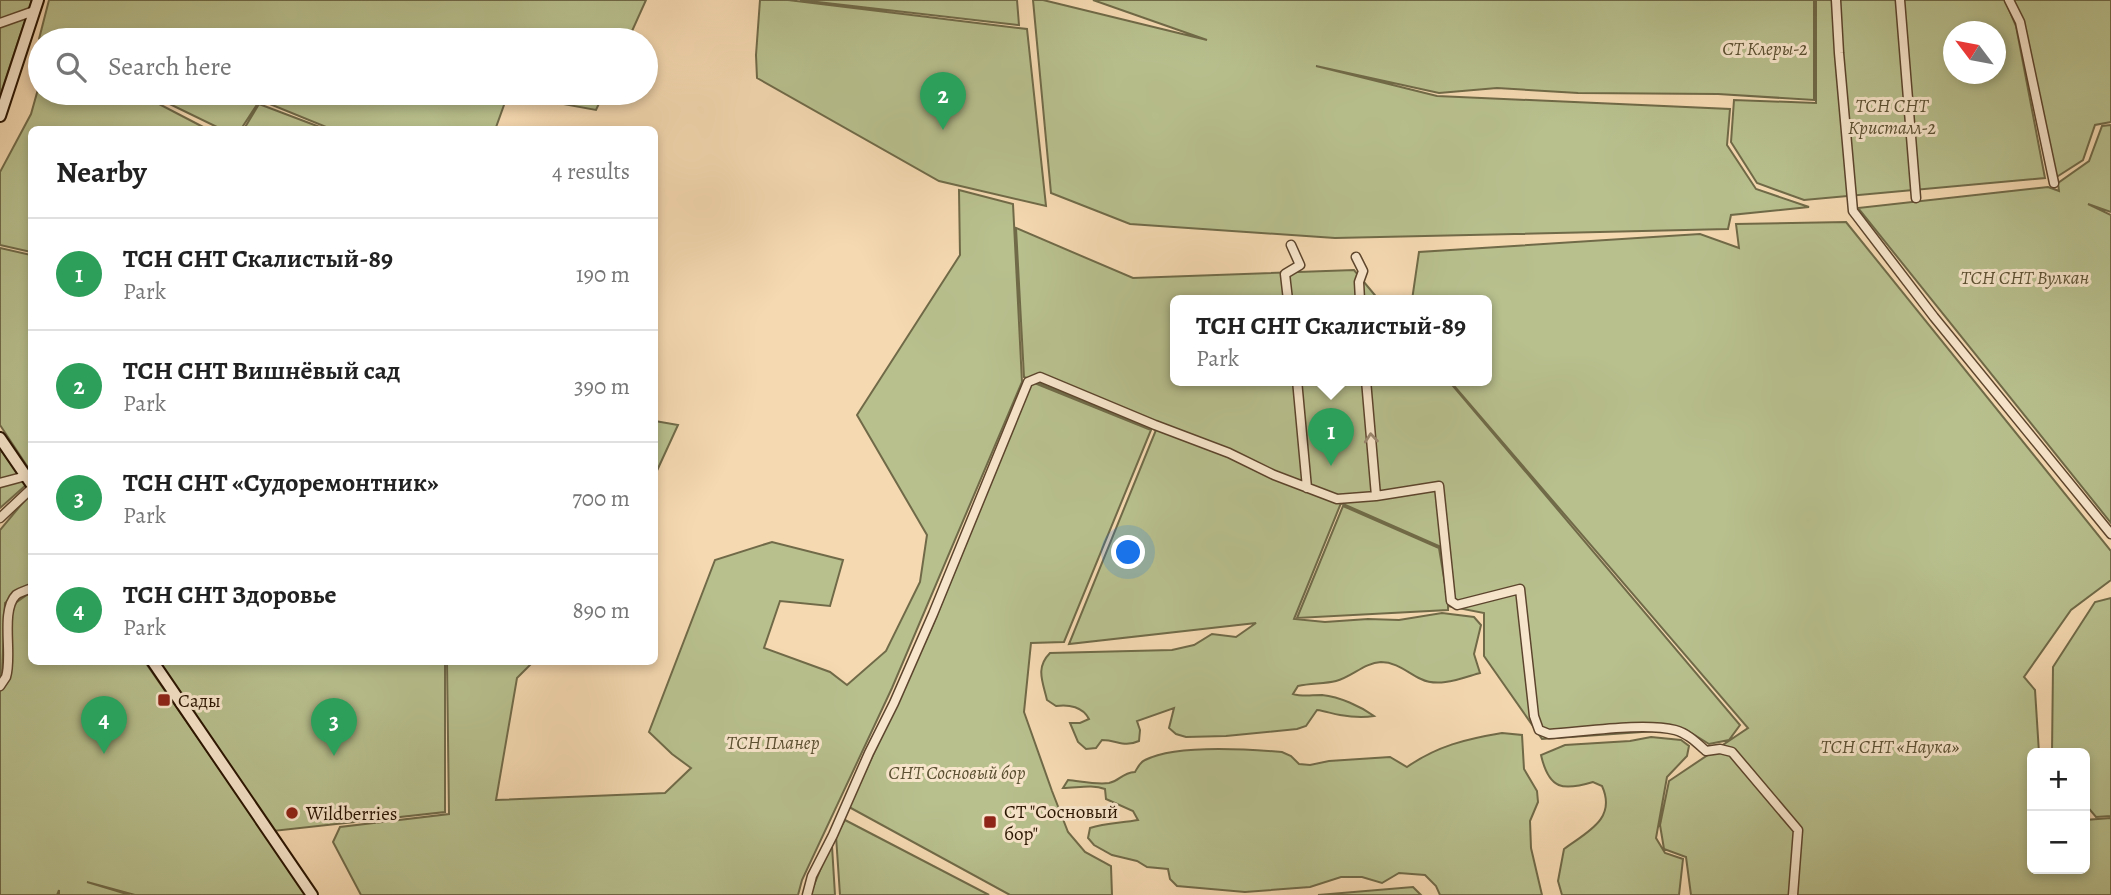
<!DOCTYPE html>
<meta charset="utf-8">
<style>
body{margin:0;font-family:Alegreya,serif;background:#f2f2f2;color:#222}
.controls{position:absolute;right:21px;bottom:21px;display:grid;overflow:hidden;border-radius:10px;box-shadow:0 4px 10px #0003}
.controls button{width:63px;height:63px;display:grid;place-items:center;padding:0;border:0;border-bottom:2px solid #e0e0e0;background:#fff;color:#222;font:35px sans-serif}
.compass{position:absolute;left:1943px;top:21px;width:63px;height:63px;border-radius:50%;background:#fff;box-shadow:0 4px 10px #0003;rotate:302deg}
.you{position:absolute;left:1129px;top:553px;width:24px;height:24px;margin:-18px;border:5px solid #fff;border-radius:50%;background:#1a73e8;box-shadow:0 0 0 10px #1a73e833}
.badge{display:grid;place-items:center;width:46px;height:46px;border-radius:50%;background:#db2777;color:#fff;font-size:23px;font-weight:700}
.pin{position:absolute;translate:-50% -58px;filter:drop-shadow(0 2px 4px #0008)}
.pin::after{content:'';position:absolute;top:37px;width:24px;height:21px;background:inherit;clip-path:polygon(0 0,100% 0,50% 100%)}
.popup{position:absolute;left:1170px;top:295px;width:322px;height:91px;box-sizing:border-box;display:grid;place-content:center;border-radius:10px;background:#fff;filter:drop-shadow(0 2px 5px #0005);font-size:23px;white-space:nowrap;color:#767676}
.popup b{font-size:26px;color:#222}
.popup::after{content:'';position:absolute;left:50%;top:100%;margin-left:-14px;border:14px solid transparent;border-top-color:#fff}
.list{margin:0;padding:0;list-style:none}
h2{display:flex;justify-content:space-between;align-items:center;height:91px;margin:0;padding:0 28px;font-size:30px}
h2 small{font-size:23px;font-weight:400;color:#767676}
.list li{display:grid;grid-template-columns:46px 1fr auto;gap:21px;align-items:center;box-sizing:border-box;height:112px;padding:0 28px;border-top:2px solid #e0e0e0}
.list b{display:block;font-size:26px;white-space:nowrap}
.list p{margin:0;font-size:23px;white-space:nowrap;color:#767676}
.list em{font-size:23px;font-style:normal;color:#767676}
.icon{flex:none;width:38px;height:38px;fill:none;stroke:currentColor;stroke-width:2;stroke-linecap:round;stroke-linejoin:round}
.map{position:relative;flex:none;width:2111px;height:895px;overflow:hidden}
.search{position:absolute;background:#fff;box-shadow:0 4px 10px #0003;left:28px;top:28px;width:630px;height:77px;display:flex;align-items:center;gap:18px;box-sizing:border-box;padding:0 24px;border-radius:38px;color:#767676;font-size:26px}
.panel{position:absolute;background:#fff;box-shadow:0 4px 10px #0003;left:28px;top:126px;width:630px;height:539px;border-radius:10px}
.map>svg:first-child{display:block}
</style>
<div class="map">
<svg width="2111" height="895" viewBox="0 0 2111 895">
<rect width="100%" height="100%" fill="#f5d9b1"/>
<filter id="stains"><feTurbulence type="fractalNoise" baseFrequency=".00286" numOctaves="4"/><feColorMatrix values="0 0 0 0 .2 0 0 0 0 .09 0 0 0 0 .02 0 0 0 .5 -.17"/></filter>
<radialGradient id="worn" r=".72"><stop offset=".6" stop-color="#630" stop-opacity="0"/><stop offset="1" stop-color="#630" stop-opacity=".3"/></radialGradient>
<!-- green -->
<path fill="#b8c08e" stroke="#706a48" stroke-width="2" fill-rule="evenodd" d="M0 0H32L0 96Z
M49 0H646L628 40H40L39 39Z
M760 0H788L1027 29 1046 206 939 181 757 78 756 55Z
M800 0H1017L1019 25Z
M1033 0H1043L1207 40 1093 0H1814V100L1718 94 1578 93 1497 88 1439 93 1316 66 1437 96 1730 109 1727 145 1756 189 1809 207 1731 215 1728 229 1335 238 1130 224 1051 193Z
M1816 0H2005L2016 26 2045 178 1804 200 1757 183 1731 142 1734 100 1816 103ZM1954 32H1996V74H1954Z
M2013 0H2111V122L2095 125 2083 160 2055 178Z
M40 82V93H138L207 129 32 130 31 252 0 245V172L31 114Z
M147 93H604L596 110 508 94 495 130 331 129 260 100 241 129H221Z
M259 104 325 129H244Z
M2111 125V212L2088 204 2111 215V523L1858 208 2048 187 2059 191 2058 183 2089 161 2102 126Z
M959 190 1013 204 1022 382 892 688 802 880 798 895H361L333 842 340 827 449 814 447 662H533L517 678 496 800 665 793 691 768 672 754 649 732 715 560 772 542 843 560 830 606 780 601 764 648 830 672 847 685 886 651 920 582 927 535 857 415 960 255Z
M1846 222 2111 551V580L2071 610 2024 677 2035 690 2039 753H2032V869H2085V820L2111 818V895H1691L1686 857 1664 849 1660 825 1669 781 1748 728 1449 380H1487V300H1412L1419 252 1700 234 1739 248 1736 224Z
M1016 228 1133 278 1354 270 1379 300H1175V380H1448L1740 725 1729 740 1709 744 1685 729 1542 739 1484 656V613L1448 606V610L1297 618 1343 506 1439 548 1446 590 1441 547 1341 503 1294 619 1325 622 1368 619 1399 620 1442 613 1474 617 1481 625 1474 654 1480 673C1462 678 1439 688 1421 679 1408 673 1397 662 1381 662 1364 663 1352 677 1336 681 1324 684 1311 683 1298 686L1293 694C1303 697 1311 695 1322 695 1340 697 1360 706 1374 716 1363 718 1351 717 1340 715 1332 714 1326 711 1317 710L1306 726 1297 729 1226 736 1186 737 1176 734 1169 728 1174 708 1137 721 1140 730 1139 741C1123 748 1118 740 1102 740L1096 748 1086 749 1078 742 1070 723H1080L1089 719C1083 707 1069 704 1056 706L1047 700C1043 682 1035 668 1050 653L1172 650 1194 645 1212 634 1236 637 1256 623 1069 644 1156 430 1024 377Z
M0 248 31 255V472L0 425Z
M1032 382 1151 430 1064 642 1031 643 1024 712 1052 791 1068 832 1085 852 1111 866 1112 895H1010L849 807 932 627Z
M655 421 678 425 655 475 654 421Z
M0 449 26 485 0 508Z
M31 493V584L5 603 2 675 0 679V530Z
M31 592 32 662H145L307 895H135L87 882 130 895H59V890L57 895H0V690C16 676 8 646 10 626 10 619 12 611 14 604Z
M2111 598V816L2096 817 2085 804V753H2052L2053 667 2095 602Z
M158 662H445V812L273 831Z
M1502 733 1522 735 1524 769 1537 791 1538 802 1530 821 1531 848 1542 895H1440L1436 886 1425 875 1399 873 1382 883 1362 877H1341L1310 887 1245 892 1177 886 1170 879 1168 869 1147 867 1137 861 1112 855 1094 845 1088 838 1090 828C1105 823 1122 823 1138 820L1133 811 1106 799 1105 789C1092 784 1077 788 1063 788L1068 780C1080 781 1096 785 1109 783 1120 781 1121 773 1135 772 1138 767 1140 762 1145 760 1176 744 1247 749 1282 752L1291 756 1299 764 1310 765 1329 761 1390 757 1407 767C1437 746 1466 739 1502 733Z
M1651 737 1681 740 1689 746 1687 756 1667 777 1656 838 1665 853 1683 859 1679 895H1562L1558 881 1564 849C1587 832 1617 819 1602 786L1593 782C1563 791 1549 790 1541 755L1565 745 1630 741Z
M845 820 989 895H840L836 836Z
M832 846 835 895H810L829 848Z
M1413 887 1421 895H1318Z"/>
<g fill="none" stroke-linecap="round" stroke-linejoin="round">
<defs>
<path id="minor" d="M1836 0 1839 53 1853 211 1934 317 2111 534
M1900 0 1916 198
M2009 0 2020 22 2054 183
M0 23 34 11
M1356 257 1363 271 1359 282 1360 300
M1288 300 1285 274 1300 265 1291 245
M1297 380 1307 488
M1366 380 1376 496
M0 483 26 476
M0 518 32 488
M0 686C2 683 4 680 6 677 13 656 0 611 16 595 20 592 27 590 32 588
M807 895 812 876 833 835 869 753 894 703 933 614 1028 382 1040 377 1155 425 1229 453 1274 475 1337 499 1376 496 1439 486 1451 601 1457 605 1520 589 1534 716 1539 730 1549 734C1583 732 1643 722 1675 730 1687 733 1697 743 1706 751L1720 749 1732 752 1798 830 1793 895"/>
<path id="secondary" d="M0 116 38 0
M0 438 32 485
M153 662 312 895"/>
</defs>
<!-- minor casing -->
<use href="#minor" stroke="#5c452d" stroke-width="11"/>
<!-- secondary casing -->
<use href="#secondary" stroke="#291401" stroke-width="14"/>
<!-- minor -->
<use href="#minor" stroke="#f8e6cc" stroke-width="8"/>
<!-- secondary -->
<use href="#secondary" stroke="#f8e6cc" stroke-width="10"/>
</g>
<!-- one-way arrows -->
<defs><path id="oneway-chevron" d="M-2-3.5L2.5 0L-2 3.5" fill="none" stroke-width="1.6" stroke-linecap="round" stroke-linejoin="round" transform="scale(1.75)"/></defs>
<use stroke="#9b8871" href="#oneway-chevron" transform="translate(1371 438) rotate(-95)"/>
<!-- markers -->
<g fill="#8f2418" stroke="#f8e6cc" stroke-width="2.5">
<rect x="157" y="693" width="14" height="14" rx="3.5"/>
<circle cx="292" cy="813" r="7"/>
<rect x="983" y="815" width="14" height="14" rx="3.5"/>
</g>
<g text-anchor="middle" stroke-width="6" stroke-linejoin="round" paint-order="stroke">
<!-- park labels -->
<g font-size="19" font-style="italic" fill="#5b5032" stroke="#f8e6cc">
<text x="1765" y="55">СТ Клеры-2</text>
<text x="1892" y="112">ТСН СНТ<tspan x="1892" dy="22">Кристалл-2</tspan></text>
<text x="2025" y="284">ТСН СНТ Вулкан</text>
<text x="773" y="749">ТСН Планер</text>
<text x="1890" y="753">ТСН СНТ «Наука»</text>
<text x="957" y="779">СНТ Сосновый бор</text>
</g>
<!-- poi labels -->
<g font-size="19" fill="#291401" stroke="#f8e6cc" text-anchor="start">
<text x="178" y="707">Сады</text>
<text x="1004" y="818">СТ "Сосновый<tspan x="1004" dy="22">бор"</tspan></text>
<text x="306" y="820">Wildberries</text>
</g>
</g>
<rect width="100%" height="100%" filter="url(#stains)"/>
<rect width="100%" height="100%" fill="url(#worn)"/>
</svg>
<div class="controls">
<button>+</button>
<button>−</button>
</div>
<svg class="compass" viewBox="-18 -18 36 36"><path d="M0-13l5 13h-10z" fill="#e53935"/><path d="M0 13l5-13h-10z" fill="#767676"/></svg>
<div class="you"></div>
<div class="pin badge" style="left:1331px;top:466px;background:#2e9e5b">1</div>
<div class="popup"><b>ТСН СНТ Скалистый-89</b>Park</div>
<div class="pin badge" style="left:943px;top:130px;background:#2e9e5b">2</div>
<div class="pin badge" style="left:334px;top:756px;background:#2e9e5b">3</div>
<div class="pin badge" style="left:104px;top:754px;background:#2e9e5b">4</div>
<div class="search"><svg class="icon" aria-label="search" viewBox="0 0 24 24"><circle cx="10" cy="10" r="6"/><path d="M15 15l6 6"/></svg>Search here</div>
<section class="panel">
<h2>Nearby<small>4 results</small></h2>
<ul class="list">
<li><span class="badge" style="background:#2e9e5b">1</span><div><b>ТСН СНТ Скалистый-89</b><p>Park</p></div><em>190 m</em></li>
<li><span class="badge" style="background:#2e9e5b">2</span><div><b>ТСН СНТ Вишнёвый сад</b><p>Park</p></div><em>390 m</em></li>
<li><span class="badge" style="background:#2e9e5b">3</span><div><b>ТСН СНТ «Судоремонтник»</b><p>Park</p></div><em>700 m</em></li>
<li><span class="badge" style="background:#2e9e5b">4</span><div><b>ТСН СНТ Здоровье</b><p>Park</p></div><em>890 m</em></li>
</ul>
</section>
</div>
